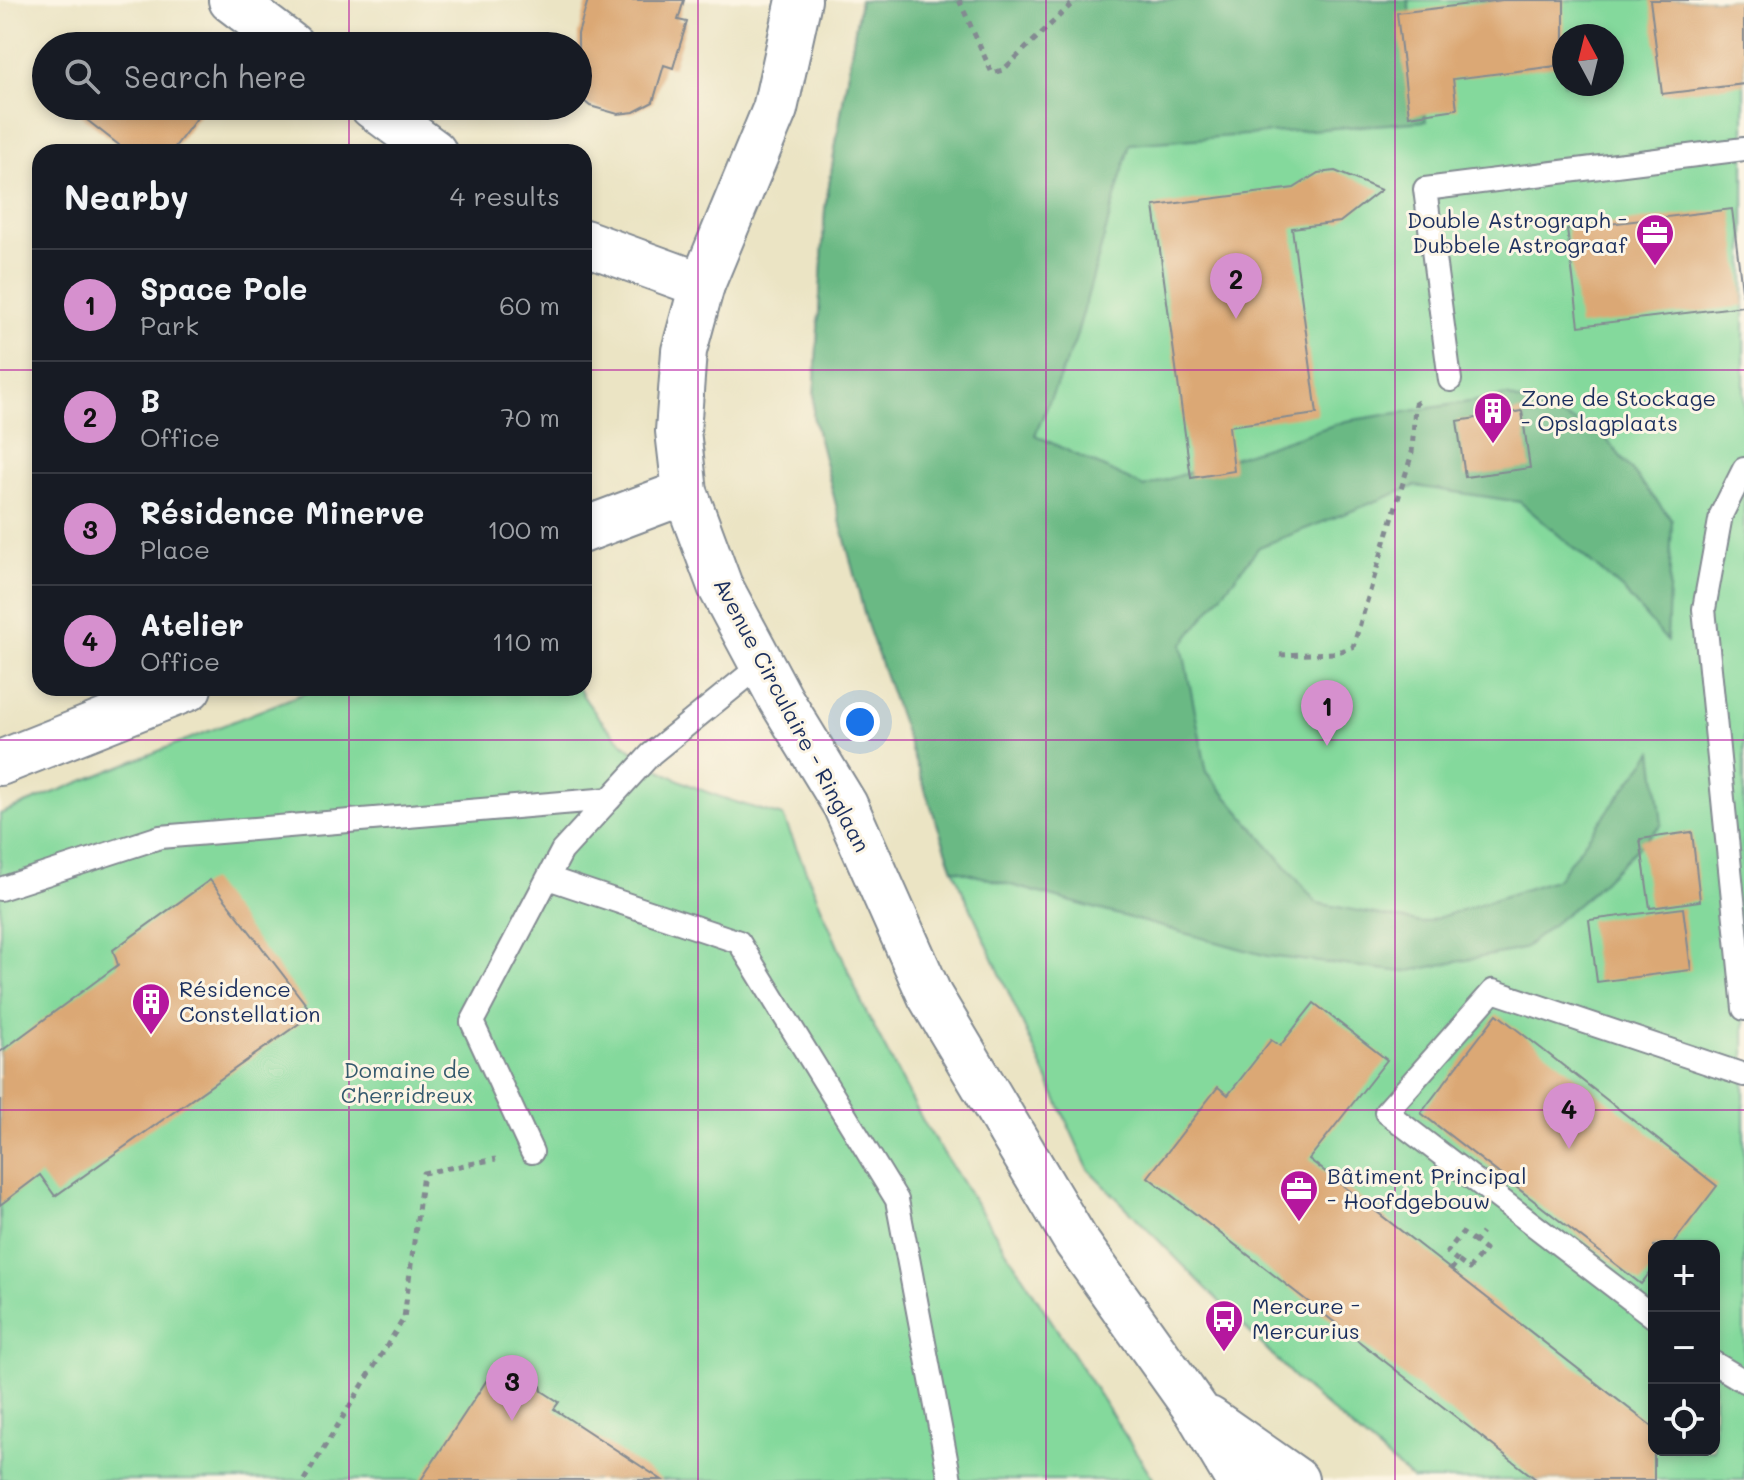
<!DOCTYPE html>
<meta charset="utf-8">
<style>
body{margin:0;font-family:Mali,sans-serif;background:#20242c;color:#f1f3f6}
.controls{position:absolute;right:24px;bottom:24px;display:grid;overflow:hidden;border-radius:16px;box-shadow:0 4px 12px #0003}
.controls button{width:72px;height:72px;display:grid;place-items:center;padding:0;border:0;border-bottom:2px solid #363941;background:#171b24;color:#f1f3f6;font:40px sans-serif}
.compass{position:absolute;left:1552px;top:24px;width:72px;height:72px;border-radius:50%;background:#171b24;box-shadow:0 4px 12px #0003;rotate:353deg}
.you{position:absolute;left:860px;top:722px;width:28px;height:28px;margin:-20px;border:6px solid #fff;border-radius:50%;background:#1a73e8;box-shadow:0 0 0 12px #1a73e833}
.badge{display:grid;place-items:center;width:52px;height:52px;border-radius:50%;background:#d690ce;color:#111;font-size:26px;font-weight:700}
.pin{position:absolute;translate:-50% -66px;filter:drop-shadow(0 2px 4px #0008)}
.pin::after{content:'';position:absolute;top:42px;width:28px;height:24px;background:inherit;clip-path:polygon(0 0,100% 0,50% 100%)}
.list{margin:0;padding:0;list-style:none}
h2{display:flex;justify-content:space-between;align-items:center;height:104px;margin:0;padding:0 32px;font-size:34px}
h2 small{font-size:26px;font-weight:400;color:#9ea1a6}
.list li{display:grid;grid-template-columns:52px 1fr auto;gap:24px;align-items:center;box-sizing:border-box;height:112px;padding:0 32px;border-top:2px solid #363941}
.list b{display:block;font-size:30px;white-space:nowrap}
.list p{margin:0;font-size:26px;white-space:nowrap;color:#9ea1a6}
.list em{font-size:26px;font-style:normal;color:#9ea1a6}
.icon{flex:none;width:44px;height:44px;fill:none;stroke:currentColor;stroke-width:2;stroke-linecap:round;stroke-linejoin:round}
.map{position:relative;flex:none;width:1744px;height:1480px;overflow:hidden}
.search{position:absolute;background:#171b24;box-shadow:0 4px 12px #0003;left:32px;top:32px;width:560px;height:88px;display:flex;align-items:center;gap:20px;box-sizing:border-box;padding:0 28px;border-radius:44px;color:#9ea1a6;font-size:30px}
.panel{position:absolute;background:#171b24;box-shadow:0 4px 12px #0003;left:32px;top:144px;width:560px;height:552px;border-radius:24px}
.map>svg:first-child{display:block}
</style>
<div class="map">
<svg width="1744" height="1480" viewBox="0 0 1744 1480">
<rect width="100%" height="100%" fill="#fcf5e5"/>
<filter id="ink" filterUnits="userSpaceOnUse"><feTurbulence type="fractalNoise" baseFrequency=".0125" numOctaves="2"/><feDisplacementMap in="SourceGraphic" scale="16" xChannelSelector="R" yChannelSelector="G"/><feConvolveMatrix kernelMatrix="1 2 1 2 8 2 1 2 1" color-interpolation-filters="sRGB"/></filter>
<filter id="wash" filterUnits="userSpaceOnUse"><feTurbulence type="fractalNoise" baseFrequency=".006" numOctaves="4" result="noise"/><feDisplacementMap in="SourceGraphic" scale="32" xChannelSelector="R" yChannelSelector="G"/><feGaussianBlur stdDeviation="1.8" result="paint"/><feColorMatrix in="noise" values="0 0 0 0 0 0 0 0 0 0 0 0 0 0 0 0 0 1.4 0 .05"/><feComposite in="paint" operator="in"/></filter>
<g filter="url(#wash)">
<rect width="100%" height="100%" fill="#ebe4c4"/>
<!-- green -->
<path fill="#84d99c" stroke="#50847d" stroke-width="2" fill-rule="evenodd" d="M860 0H1744V1480H1413L1306 1389 1088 1169 953 869 867 624 813 416 825 209ZM1564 36H1612V84H1564ZM1654 1246H1714V1450H1654Z
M317 688H578C627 769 696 792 783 816L863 1006 924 1123 1154 1480H0V814Z"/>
<!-- forest -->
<path fill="#6bb984" stroke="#437471" stroke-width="2" d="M860 0H1408L1426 121 1130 144 1075 341 1035 435 1144 487 1346 421 1507 396 1600 431 1672 520 1667 641 1624 591 1520 502 1415 486 1259 547 1182 645 1207 773 1317 903 1422 923 1557 879 1653 751 1662 824 1591 893 1523 949 1404 972 1267 956 953 869 867 624 813 416 825 209Z"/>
<g id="blocks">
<!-- building -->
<path fill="#dba875" d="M588 0H684L678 20 687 22 673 68 664 65 653 102 634 112 618 114 590 106 578 96V34Z
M1502 0H1564V65L1453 79 1457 109 1409 116 1397 13Z
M1650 0H1744V84L1662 94Z
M69 106H206L171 152H128Z
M1335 171 1381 190 1340 222 1292 228 1317 414 1229 426 1234 471 1191 478 1154 206 1294 188 1318 173Z
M1732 209 1744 306 1579 326 1567 229Z
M1522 411 1530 468 1465 477 1457 421Z
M1692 832 1700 901 1650 908 1640 839Z
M210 880 307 1006 298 1012 304 1020 55 1196 40 1175 0 1205V1052L118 965 113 950Z
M1683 908 1691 970 1597 982 1589 920Z
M1314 1003 1387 1060 1309 1159 1654 1428V1480H1537L1148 1177 1218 1087 1228 1095 1271 1040 1280 1046Z
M1497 1014 1717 1186 1671 1246H1654V1267L1641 1284 1421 1113Z
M498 1363 541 1386 542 1391 559 1402 554 1409 662 1480H421Z"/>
</g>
</g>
<g filter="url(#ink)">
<use href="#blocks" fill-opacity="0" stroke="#838a91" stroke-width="2"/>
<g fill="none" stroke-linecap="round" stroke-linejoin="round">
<defs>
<path id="service" d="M1450 380 1425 189 1744 149
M1744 469 1721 515 1704 609 1744 1009
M548 878 739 942 897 1200 950 1480
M0 889 160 837 610 799
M532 1152 472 1022 562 851 651 754 762 664
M1654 1317 1386 1112 1493 991 1744 1075
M1714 1363 1744 1381"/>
<path id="minor" d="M231 0 292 46
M372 106 434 152
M584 242 702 285"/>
<path id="tertiary" d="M799 0 775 109 702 285 684 351 678 431 685 492 720 586 781 700 845 805 930 996 1076 1241 1197 1411 1238 1480
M584 530 685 492
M0 763 189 688
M1209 1419 1296 1480"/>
</defs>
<!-- service casing -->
<use href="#service" stroke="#838a91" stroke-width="26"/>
<!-- minor casing -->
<use href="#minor" stroke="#838a91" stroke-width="48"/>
<!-- tertiary casing -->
<use href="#tertiary" stroke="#838a91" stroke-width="48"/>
<!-- path -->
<path stroke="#838a91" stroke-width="5" stroke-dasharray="6 6" stroke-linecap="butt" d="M959 0 992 73 1003 70 1076 0
M1280 655 1335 653 1353 647 1412 453 1415 404 1420 401
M1458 1261 1447 1252 1462 1233 1475 1242
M1451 1270 1458 1261 1469 1269 1485 1250 1475 1242 1482 1233
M304 1480 404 1318 423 1173 496 1159"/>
<!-- service -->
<use href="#service" stroke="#fff" stroke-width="22"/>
<!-- minor -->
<use href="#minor" stroke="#fff" stroke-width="44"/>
<!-- tertiary -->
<use href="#tertiary" stroke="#fff" stroke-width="44"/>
</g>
</g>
<!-- grid -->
<path fill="none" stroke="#b5179e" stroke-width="2" stroke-opacity="0.55" d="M349 0V46M698 0V1480M1046 0V1480M1395 0V1480M349 106V152M0 370H40M584 370H1744M349 688V1480M0 740H1744M0 1110H1744"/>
<!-- icons -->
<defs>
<symbol id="office-pin" viewBox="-11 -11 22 30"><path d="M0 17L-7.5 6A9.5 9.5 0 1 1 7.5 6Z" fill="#b5179e" stroke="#fcf5e5"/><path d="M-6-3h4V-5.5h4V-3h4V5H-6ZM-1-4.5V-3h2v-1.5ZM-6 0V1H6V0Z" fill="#fff"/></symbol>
<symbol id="building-pin" viewBox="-11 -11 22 30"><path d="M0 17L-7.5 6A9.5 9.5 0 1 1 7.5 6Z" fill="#b5179e" stroke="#fcf5e5"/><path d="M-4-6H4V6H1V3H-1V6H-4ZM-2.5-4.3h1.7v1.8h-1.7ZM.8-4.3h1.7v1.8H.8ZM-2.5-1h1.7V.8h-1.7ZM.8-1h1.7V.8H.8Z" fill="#fff"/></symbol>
<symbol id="bus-pin" viewBox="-11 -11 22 30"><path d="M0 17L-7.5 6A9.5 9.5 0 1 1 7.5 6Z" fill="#b5179e" stroke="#fcf5e5"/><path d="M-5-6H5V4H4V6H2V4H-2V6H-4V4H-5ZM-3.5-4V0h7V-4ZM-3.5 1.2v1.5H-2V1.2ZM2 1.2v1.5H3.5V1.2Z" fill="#fff"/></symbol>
</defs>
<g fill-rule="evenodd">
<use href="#office-pin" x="1633" y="211" width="44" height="60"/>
<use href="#building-pin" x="1471" y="389" width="44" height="60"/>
<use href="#building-pin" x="129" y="980" width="44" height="60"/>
<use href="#office-pin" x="1277" y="1167" width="44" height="60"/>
<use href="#bus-pin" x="1202" y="1297" width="44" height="60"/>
</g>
<g text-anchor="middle" stroke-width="6" stroke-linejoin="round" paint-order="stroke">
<!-- poi labels -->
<g font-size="22" fill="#1b2f5e" stroke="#fcf5e5" text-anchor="start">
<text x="1627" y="228" text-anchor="end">Double Astrograph -<tspan x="1627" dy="25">Dubbele Astrograaf</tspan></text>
<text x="1521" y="406">Zone de Stockage<tspan x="1521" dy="25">- Opslagplaats</tspan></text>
<text x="179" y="997">Résidence<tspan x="179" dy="25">Constellation</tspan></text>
<text x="1327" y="1184">Bâtiment Principal<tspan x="1327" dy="25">- Hoofdgebouw</tspan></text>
<text x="1252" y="1314">Mercure -<tspan x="1252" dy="25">Mercurius</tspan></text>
</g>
<!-- street labels -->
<g font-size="22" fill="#1b2f5e" stroke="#fcf5e5">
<text transform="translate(792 715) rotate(62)" y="8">Avenue Circulaire - Ringlaan</text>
</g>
<!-- park labels -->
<g font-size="22" fill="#355a6e" stroke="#fcf5e5">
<text x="407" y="1078">Domaine de<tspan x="407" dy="25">Cherridreux</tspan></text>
</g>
</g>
</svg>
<div class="controls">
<button>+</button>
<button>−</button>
<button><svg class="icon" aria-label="locate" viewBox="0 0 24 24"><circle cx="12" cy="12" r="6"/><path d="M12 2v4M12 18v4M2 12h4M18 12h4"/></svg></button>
</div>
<svg class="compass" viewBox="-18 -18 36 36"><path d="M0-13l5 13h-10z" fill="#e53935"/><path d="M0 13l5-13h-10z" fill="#9ea1a6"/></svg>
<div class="you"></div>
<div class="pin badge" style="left:1327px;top:746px">1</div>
<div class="pin badge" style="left:1236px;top:319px">2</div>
<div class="pin badge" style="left:512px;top:1421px">3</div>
<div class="pin badge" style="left:1569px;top:1149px">4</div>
<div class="search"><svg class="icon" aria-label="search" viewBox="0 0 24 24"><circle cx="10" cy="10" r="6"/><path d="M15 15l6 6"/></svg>Search here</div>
<section class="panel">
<h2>Nearby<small>4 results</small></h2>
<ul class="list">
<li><span class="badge">1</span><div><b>Space Pole</b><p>Park</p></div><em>60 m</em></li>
<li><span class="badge">2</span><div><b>B</b><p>Office</p></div><em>70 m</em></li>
<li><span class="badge">3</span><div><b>Résidence Minerve</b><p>Place</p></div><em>100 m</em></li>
<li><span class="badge">4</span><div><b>Atelier</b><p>Office</p></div><em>110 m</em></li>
</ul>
</section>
</div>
